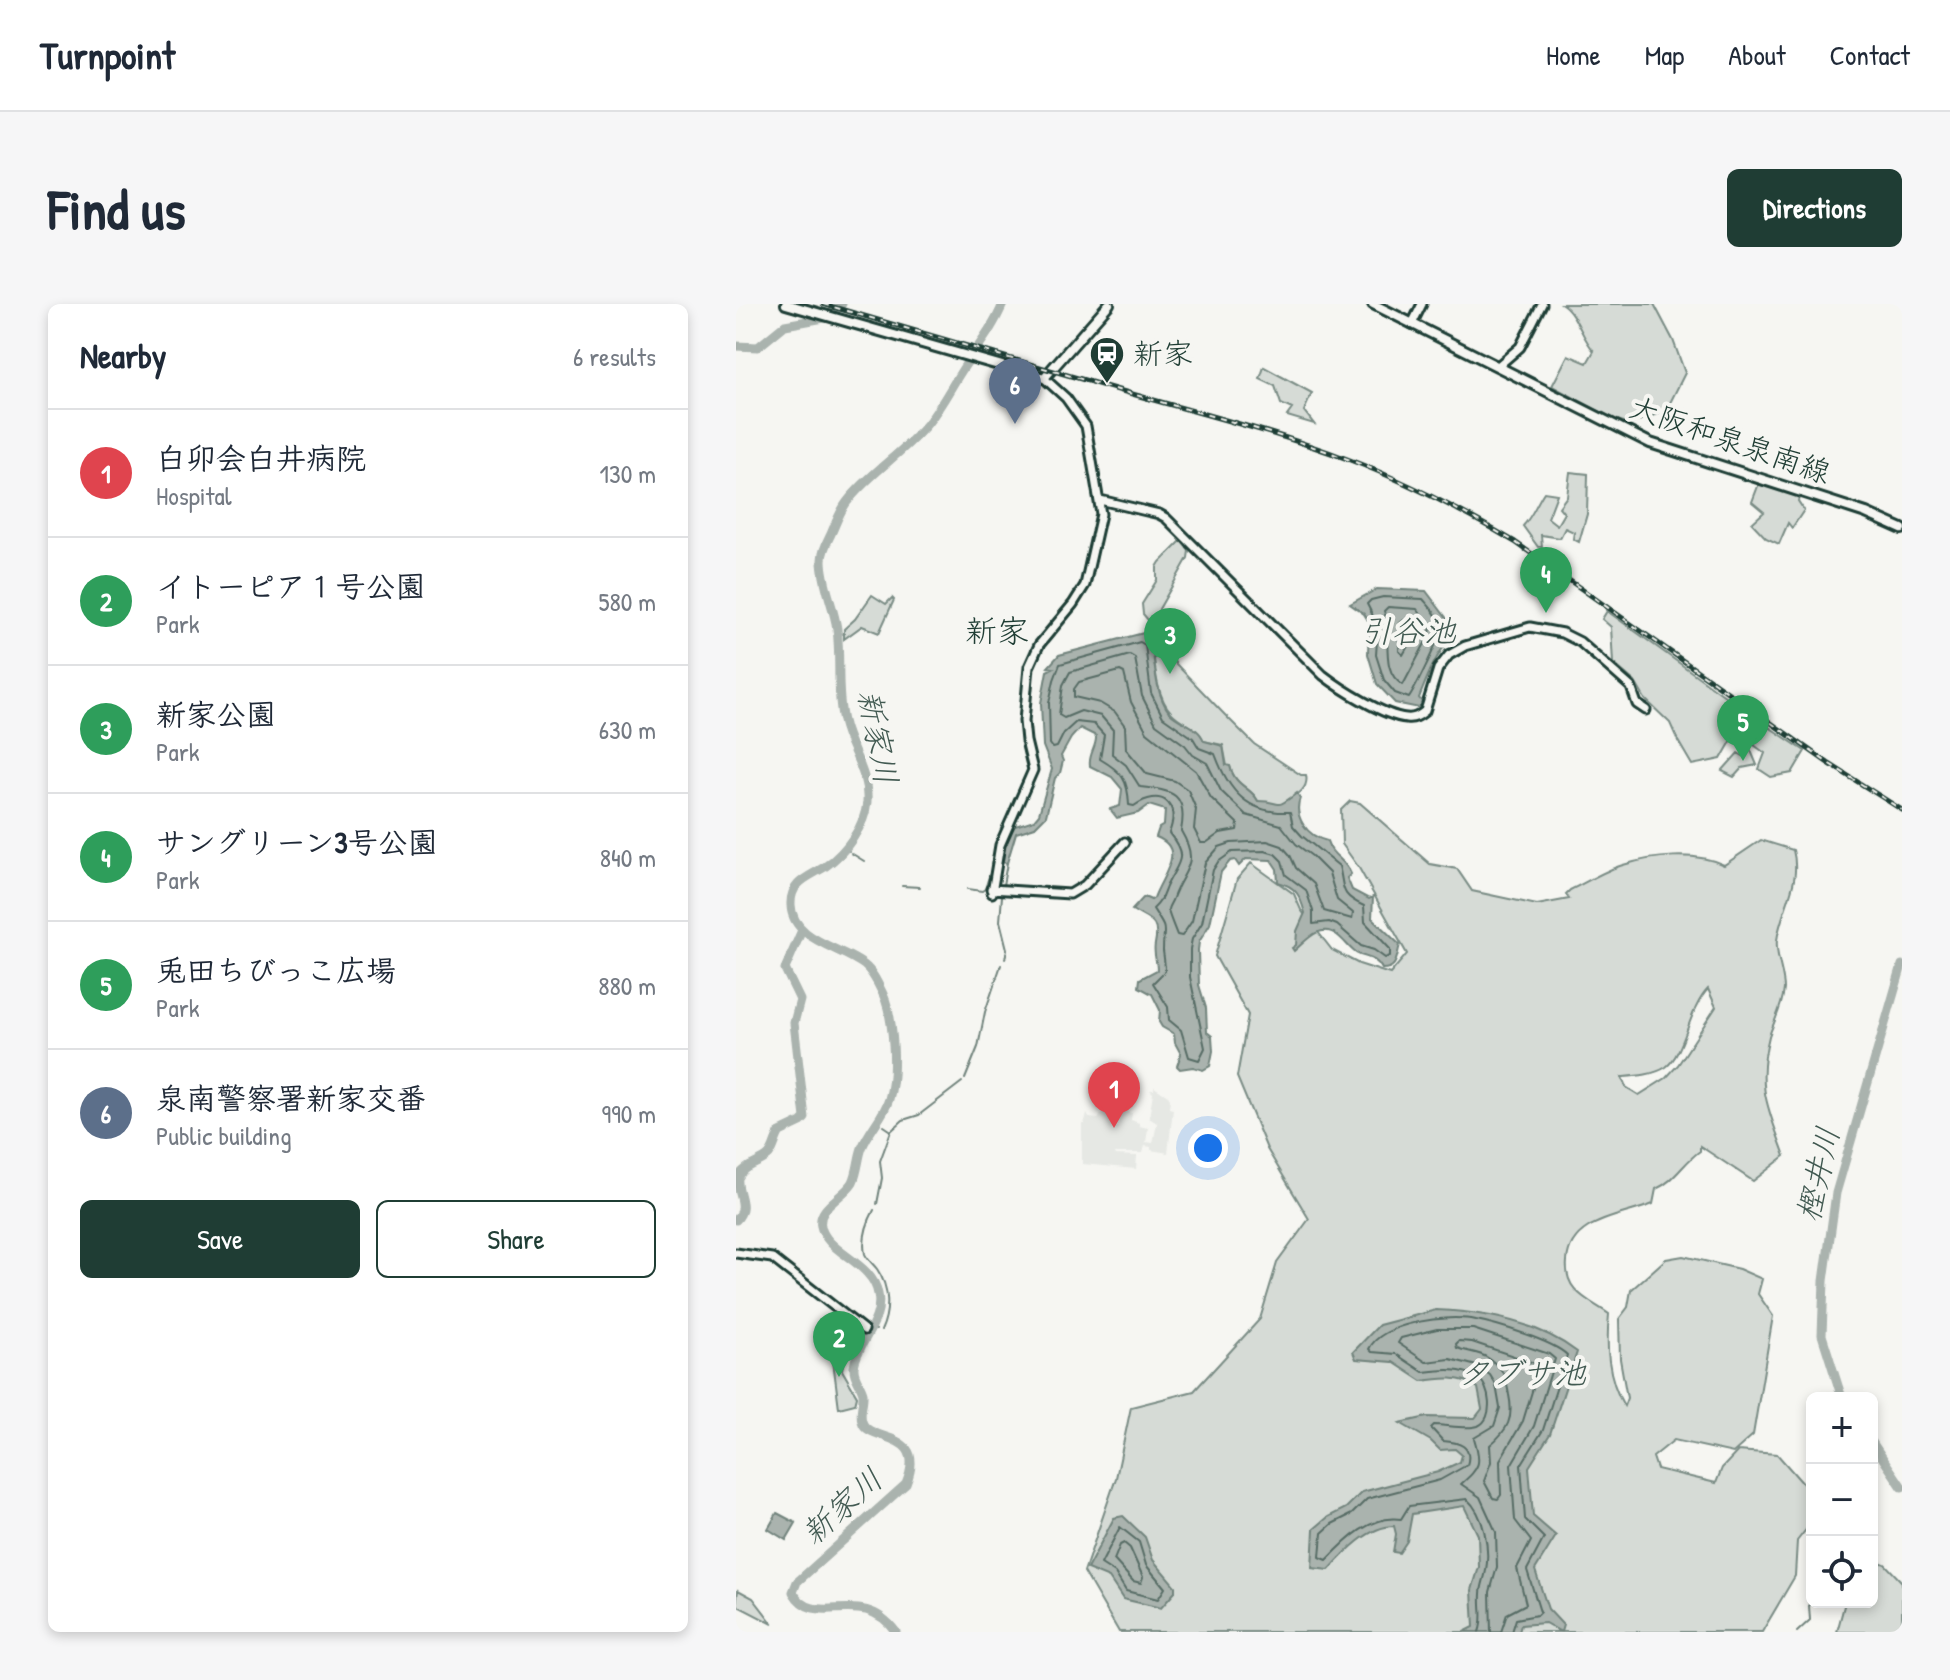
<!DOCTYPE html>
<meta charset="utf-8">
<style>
body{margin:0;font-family:"Patrick Hand","Klee One",sans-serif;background:#f6f6f7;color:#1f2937}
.controls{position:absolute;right:24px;bottom:24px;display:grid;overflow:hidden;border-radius:12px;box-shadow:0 4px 12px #0003}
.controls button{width:72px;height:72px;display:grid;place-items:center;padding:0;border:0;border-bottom:2px solid #e0e1e3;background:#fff;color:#1f2937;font:40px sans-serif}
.you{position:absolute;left:472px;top:844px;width:28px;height:28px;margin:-20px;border:6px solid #fff;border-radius:50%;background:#1a73e8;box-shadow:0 0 0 12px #1a73e833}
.badge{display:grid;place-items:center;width:52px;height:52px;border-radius:50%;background:#1f3d34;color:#fff;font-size:26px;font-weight:700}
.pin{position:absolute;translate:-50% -66px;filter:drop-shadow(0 2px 4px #0008)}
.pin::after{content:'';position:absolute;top:42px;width:28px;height:24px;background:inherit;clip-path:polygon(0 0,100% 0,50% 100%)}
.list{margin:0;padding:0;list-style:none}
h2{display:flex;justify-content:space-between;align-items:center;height:104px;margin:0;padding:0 32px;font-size:34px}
h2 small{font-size:26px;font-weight:400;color:#747a83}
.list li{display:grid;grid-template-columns:52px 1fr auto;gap:24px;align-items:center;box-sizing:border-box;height:128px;padding:0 32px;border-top:2px solid #e0e1e3}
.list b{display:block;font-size:30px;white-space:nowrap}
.list p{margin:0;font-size:26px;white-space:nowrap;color:#747a83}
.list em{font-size:26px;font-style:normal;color:#747a83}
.actions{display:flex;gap:16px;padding:24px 32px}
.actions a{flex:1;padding:18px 0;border:2px solid #1f3d34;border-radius:12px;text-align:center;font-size:28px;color:#1f3d34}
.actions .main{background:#1f3d34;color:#fff}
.icon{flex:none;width:44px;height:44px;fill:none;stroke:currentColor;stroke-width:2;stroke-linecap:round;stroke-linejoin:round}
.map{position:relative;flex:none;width:1166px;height:1328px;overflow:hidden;border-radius:12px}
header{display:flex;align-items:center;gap:48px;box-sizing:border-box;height:112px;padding:0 40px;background:#fff;border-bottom:2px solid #e0e1e3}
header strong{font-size:38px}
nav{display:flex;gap:44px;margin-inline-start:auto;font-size:28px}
.intro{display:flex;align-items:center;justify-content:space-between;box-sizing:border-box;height:192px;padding:0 48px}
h1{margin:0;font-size:56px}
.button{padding:20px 36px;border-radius:12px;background:#1f3d34;color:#fff;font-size:28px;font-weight:700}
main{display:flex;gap:48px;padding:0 48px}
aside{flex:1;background:#fff;border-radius:12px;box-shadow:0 4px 12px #0003}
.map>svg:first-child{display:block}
</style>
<header>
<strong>Turnpoint</strong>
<nav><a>Home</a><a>Map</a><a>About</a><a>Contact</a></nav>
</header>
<div class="intro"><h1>Find us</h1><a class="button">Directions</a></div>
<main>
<aside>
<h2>Nearby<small>6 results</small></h2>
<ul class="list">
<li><span class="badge" style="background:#e0444e">1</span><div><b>白卯会白井病院</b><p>Hospital</p></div><em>130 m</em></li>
<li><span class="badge" style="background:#2e9e5b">2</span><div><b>イトーピア１号公園</b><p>Park</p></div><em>580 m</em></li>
<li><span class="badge" style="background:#2e9e5b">3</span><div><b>新家公園</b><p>Park</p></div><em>630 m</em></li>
<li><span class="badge" style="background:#2e9e5b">4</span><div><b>サングリーン3号公園</b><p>Park</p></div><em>840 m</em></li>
<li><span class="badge" style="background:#2e9e5b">5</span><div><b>兎田ちびっこ広場</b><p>Park</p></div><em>880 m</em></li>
<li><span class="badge" style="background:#5c6f8a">6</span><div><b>泉南警察署新家交番</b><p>Public building</p></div><em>990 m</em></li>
</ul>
<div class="actions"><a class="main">Save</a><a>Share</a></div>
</aside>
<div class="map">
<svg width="1166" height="1328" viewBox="0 0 1166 1328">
<rect width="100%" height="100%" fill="#f6f6f2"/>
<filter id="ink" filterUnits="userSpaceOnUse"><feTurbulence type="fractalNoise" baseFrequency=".0125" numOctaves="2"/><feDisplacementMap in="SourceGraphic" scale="16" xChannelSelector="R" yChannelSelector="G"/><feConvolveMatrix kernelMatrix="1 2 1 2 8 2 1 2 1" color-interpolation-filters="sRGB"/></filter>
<g filter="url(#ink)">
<!-- built -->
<path fill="#e6e8e4" d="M418 783 432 792 434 795 433 804 437 805 432 849 415 846V843L409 842 407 849H378L379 851 401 852 400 865 346 860V820H348L351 810 353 814 362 815 369 805 367 803 374 784 385 787 379 823H382L385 807 396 809 395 816 403 819V822L412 824 410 838 417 839 421 819 413 814 417 789 414 786H418Z"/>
<!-- green -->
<path fill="#d6dbd6" stroke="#7a8c85" stroke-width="2" fill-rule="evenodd" d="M826 0H918L937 36 949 69 930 107 894 120 878 115 816 82 832 51 851 59 858 47C845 33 841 10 826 0Z
M528 63 576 89 568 107 578 120 551 112 556 105 545 100 539 82 524 75Z
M834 168 852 170 851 210 843 238 837 235 838 228 829 224 824 234 805 231 806 243H802L787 222C797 211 800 200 808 188L821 190 812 214 821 221 828 209 823 203 831 192Z
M1024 177 1064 190 1062 197 1068 206 1056 224 1052 219 1043 240 1030 234 1016 219 1028 208 1016 198Z
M445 237 453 247 452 254 423 305 420 316 425 332 439 359 488 410 518 440 565 471H570C574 488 554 494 543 502L522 497C516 483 499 483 494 462H491L487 441 468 437C462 422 446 420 436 409 417 390 419 351 415 326L417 322 407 310 406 300 421 276V263L424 258Z
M136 291 150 300 156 294 158 296 143 329 126 322 108 335V325L119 315Z
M871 307 1018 413 997 434 985 455 956 461 942 437 934 419 909 395 899 378 877 359 875 323 866 315Z
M1033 423 1069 447 1056 469 1035 473 1023 465 1029 449 1018 441Z
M1013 442 1021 461 1006 464 998 473 986 467 1002 449 1007 452Z
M614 497 624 499 694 560 721 565 736 587 801 601 833 595 830 590 834 586C851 578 869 566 887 561 916 552 960 547 988 561L1025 536 1057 546C1066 579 1045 605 1041 636 1039 652 1048 668 1048 685 1047 701 1038 717 1033 732 1020 784 1032 804 1049 852L1017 877 964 842V847C947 859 939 877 920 885L917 900C885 913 834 915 831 957 828 987 851 995 873 1010 870 1042 871 1073 888 1102L891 1094 884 1055 883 1015 892 1003 895 986 930 955 947 952 1003 965 1026 975 1022 990 1037 1012 1017 1131 997 1149 938 1136 917 1153 921 1165 980 1179 986 1164 1002 1147 1041 1150 1076 1190V1218L1061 1237 1059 1272 1026 1328H383L348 1268 380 1174 395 1103 458 1087 524 1015 541 959 573 915 531 845 501 773 512 711 479 652 501 575 515 559 558 590 565 606 596 646 623 660 654 670 671 650 623 564 606 540 605 506ZM972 685 980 703 942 761 930 774 903 791 890 783 886 773C900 772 918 771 930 763 949 749 952 706 972 685Z
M98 1047 109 1051 106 1066 121 1092 119 1100 103 1104 96 1049Z
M1136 1255 1149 1260 1166 1278V1328H1101L1109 1298H1136Z
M2 1286 17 1294 37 1320 0 1301Z"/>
<!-- water -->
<path fill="#aab3ae" stroke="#72847d" stroke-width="2" d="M641 285 690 287 712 316 713 337C699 351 690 377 683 394L687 399 683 404 659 399 641 380 632 350 633 318 628 310 614 300Z
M415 327C418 352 418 390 434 409 445 420 462 421 468 437L487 442 490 461 494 462C499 483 515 483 522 497 548 497 536 508 561 489L564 494C557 513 571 532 591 537 596 553 608 554 615 570L611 574 616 586 633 595 637 593 636 614 664 641C660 653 662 665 646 665 639 652 631 655 620 649 613 644 608 636 601 631 584 618 570 637 558 647L556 644 560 641 561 627 569 609C564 592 561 583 542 578L541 565 535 556 510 555 503 562 499 556 494 557 485 568 474 620 463 638 462 646 463 681 470 704 471 728 476 732 477 747 474 762 467 766 457 763 444 765 441 762 445 750 439 739 438 730 426 723 423 718 424 706 416 690 403 683 404 675 421 666C421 657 417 650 419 640 424 616 414 617 396 606L408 593 415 596 418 594C425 573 452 545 420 533L423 524 428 521 429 506 413 501 402 509 381 514 374 505 384 502 386 485 376 473 354 462C352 450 361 443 360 432L344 424 335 434 325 452 327 457 324 469 319 474 310 512 299 523 280 529 271 559 264 558 276 523 298 516 303 510 316 465 307 442 305 399 311 367 317 364 312 363 323 351Z
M700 1006C748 1008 802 1018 841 1048L814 1130 793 1163 797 1212 820 1232 799 1266 812 1305 827 1321 825 1328 809 1319 785 1321 783 1328H728L738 1323 736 1286 743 1263 742 1231 728 1202 676 1210 671 1237 663 1249 657 1248 660 1230 658 1222C633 1222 609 1248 593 1266L576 1264 578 1225 592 1213 610 1204 626 1188 702 1168 724 1158 726 1151 719 1145 704 1146 695 1137 664 1119 691 1113 739 1114 746 1105 742 1084C726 1071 705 1074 686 1077L657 1058 620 1055 617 1048 643 1021Z
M41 1209 60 1219 50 1236 32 1225Z
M387 1212 409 1233 417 1256 439 1282V1288L425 1304 387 1295 373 1274 351 1265 378 1214Z"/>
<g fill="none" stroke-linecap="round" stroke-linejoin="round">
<!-- shore -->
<path stroke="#576c65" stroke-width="2" d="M647 293 687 295C693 302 704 313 705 323 706 331 679 385 673 394L659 389 648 376 640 351 642 322 631 300 635 296Z
M652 303 681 305 695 323 694 330 667 381C642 367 657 330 648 307Z
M668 316 676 317 681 326 667 351 663 347 664 319Z
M404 338 409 341 415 389 427 413 457 434 463 444 479 450C493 488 512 510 554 508L557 522 566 532 603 562C609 584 602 590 628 602L629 618 654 645V652L649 654 638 646 625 642 601 621 593 618 577 620V607L570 586 550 571 546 557 539 550 529 547 496 548 482 558 477 566 466 619 456 635 454 645V673L469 744 463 756 453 753 445 726 433 716 432 703 417 679 429 667C429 660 428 654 427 647 427 620 433 630 417 605 425 598 426 593 430 583 441 559 454 555 433 529 445 499 425 483 398 502L393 501C392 475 386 468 364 455L368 431 358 420 340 418 328 429 321 443 317 444 314 440 313 399 318 376 324 360Z
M394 351 399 354 406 392 420 420 449 441 457 451 471 459 485 487 510 511 545 521 560 540 576 552 593 569 601 596 617 609 616 615 588 607 578 580 560 564 554 551 546 542 531 537 495 539 483 543 469 559 456 617 446 632 441 631C439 626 432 609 432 606 432 602 436 598 437 594 447 565 465 561 445 527 452 490 437 486 404 483L390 461 376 450 377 426 365 412 345 407 328 414 323 411 327 381 334 368Z
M384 367 388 369 395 398 411 428 460 467 475 494 502 520 501 526 484 529 470 539H465L458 525 460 505 452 486 439 477 411 470 390 445 389 422 379 408 364 399 338 393V385L343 378Z
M723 1037 736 1038 804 1061 787 1117 764 1156 765 1191 762 1195 757 1194 748 1177 755 1158 754 1141C772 1126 778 1114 773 1091 770 1074 768 1064 752 1054 743 1048 731 1048 721 1044L720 1040Z
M384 1223 403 1238 410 1261 429 1284 422 1295 390 1287 379 1269 365 1260Z
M388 1239 394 1244 407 1273 405 1279 397 1277 378 1256 384 1241Z
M743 1328C748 1316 744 1303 745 1290 745 1282 749 1274 750 1266 754 1244 748 1210 731 1195L673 1202 665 1215C636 1210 610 1236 591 1256L584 1253 586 1229 596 1220 616 1210 631 1195 704 1176 731 1161C737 1142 723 1138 707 1137L695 1124 698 1121C711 1121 731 1126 742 1122 759 1115 754 1082 742 1074 725 1063 705 1066 687 1068L660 1050 636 1048 633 1045C646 1018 712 1010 740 1016 761 1020 817 1037 831 1051L807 1126 785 1161 789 1215 808 1234 791 1266 804 1308 801 1311 780 1315 776 1328
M755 1328 754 1288 761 1263 760 1228 744 1193 725 1180C744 1163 746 1160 738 1134L758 1122 764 1104 760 1081 754 1071 741 1062 714 1055 690 1058 662 1039 665 1034 701 1025H737L813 1050 819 1055 798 1122 775 1161 779 1216 795 1237 781 1264 790 1300 771 1310 765 1328"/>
<!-- stream -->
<path stroke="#72847d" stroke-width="2" d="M109 544 113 547
M115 549 128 557
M267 581 271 559
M166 582 184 583
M232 585 246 587 249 585 257 560
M266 592 264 617 271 645 269 655
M229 775 242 743 249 708 265 661
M141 817 144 819
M148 822 154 826
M141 900 146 874 144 857 155 827 167 816 183 811 226 778
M138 906C131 919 126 935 129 950 131 955 138 961 141 965 154 984 154 1007 145 1027
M135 1024 140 1026
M1136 1153 1143 1148
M1061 1328 1074 1316 1072 1287 1076 1283"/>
<!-- river -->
<path stroke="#aab3ae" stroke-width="9" d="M0 42 22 43 49 21 88 14 106 0
M0 916C14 902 0 889 2 874 8 861 24 860 33 851 39 844 39 835 44 828L65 818 69 814 58 719 64 696 49 665 66 626
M1106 1094 1086 1031 1088 977 1100 889 1166 661
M1136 1138 1166 1183
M160 1328C124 1279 80 1328 57 1288L61 1278 170 1180C193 1124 131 1140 126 1117 123 1108 128 1098 127 1089 125 1080 117 1073 118 1063 121 1038 148 1018 142 990 137 958 90 949 85 922 81 903 108 893 117 878 122 868 122 855 126 844 133 826 148 812 153 795 161 769 158 714 147 690 142 680 137 668 128 661 105 643 56 636 55 601 54 577 74 573 90 562 110 548 129 522 131 498 133 467 113 445 107 417 100 387 105 356 101 325 98 303 86 279 86 256 86 247 91 238 95 230 100 219 104 207 111 198 134 168 168 149 192 119 207 100 217 79 230 60 244 40 258 22 267 0"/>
<defs>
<path id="secondary" d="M676 20 686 0
M762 62 784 43 806 0
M364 196 423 210 430 214 587 371C605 385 648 412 670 414 678 415 683 412 689 407L702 365 713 351 729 342 794 323 826 329 844 338 895 383 901 400 910 406
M255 585 334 590 349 581 389 538
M256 589 264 541 297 466 290 437 288 417 293 363 303 341 337 300 349 281 365 210 350 122 330 94 308 74
M0 949 36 954 128 1026"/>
<path id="primary" d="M50 0 308 74 373 0
M637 0 914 139 1130 209 1166 225"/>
</defs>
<!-- secondary casing -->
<use href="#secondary" stroke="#1f3d34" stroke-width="13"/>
<!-- primary casing -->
<use href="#primary" stroke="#1f3d34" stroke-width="14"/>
<!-- secondary -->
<use href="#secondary" stroke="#f6f6f2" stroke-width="7"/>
<!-- primary -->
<use href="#primary" stroke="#f6f6f2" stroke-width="8"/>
<defs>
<path id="rail" d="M87 0 352 77
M355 78C441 104 530 124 614 156 671 178 725 206 779 238L1092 459 1166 506"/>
</defs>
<!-- rail casing -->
<use href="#rail" stroke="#1f3d34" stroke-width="5"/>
<!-- rail -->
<use href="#rail" stroke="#f6f6f2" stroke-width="2" stroke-dasharray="6" stroke-linecap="butt"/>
</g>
</g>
<!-- icons -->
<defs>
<symbol id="station-pin" viewBox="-11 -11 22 30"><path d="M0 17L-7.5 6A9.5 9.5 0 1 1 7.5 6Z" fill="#1f3d34" stroke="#f6f6f2"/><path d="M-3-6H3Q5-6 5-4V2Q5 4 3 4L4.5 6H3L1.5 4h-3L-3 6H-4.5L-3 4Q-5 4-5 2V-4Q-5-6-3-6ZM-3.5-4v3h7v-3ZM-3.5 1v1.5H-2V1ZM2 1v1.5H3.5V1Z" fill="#fff"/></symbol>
</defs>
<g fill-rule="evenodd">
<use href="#station-pin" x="351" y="30" width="40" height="54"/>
</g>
<g text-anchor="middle" stroke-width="8" stroke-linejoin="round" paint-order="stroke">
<!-- poi labels -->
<g font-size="30" fill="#1f3d34" stroke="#f6f6f2" text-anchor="start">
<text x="397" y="60">新家</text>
</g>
<!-- street labels -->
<g font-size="30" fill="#1f3d34" stroke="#f6f6f2">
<text transform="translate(994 136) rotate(19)" y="10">大阪和泉泉南線</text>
</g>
<!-- neighbourhood labels -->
<g font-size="32" fill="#1f3d34" stroke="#f6f6f2">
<text x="261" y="338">新家</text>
</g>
<!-- water labels -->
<g font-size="32" font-style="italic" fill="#425a52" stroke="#f6f6f2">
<text x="672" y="338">引谷池</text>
<text transform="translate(142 433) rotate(79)" y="11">新家川</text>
<text transform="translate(1082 870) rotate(-77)" y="11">樫井川</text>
<text x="786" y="1080">タブサ池</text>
<text transform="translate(106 1202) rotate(-42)" y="11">新家川</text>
</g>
</g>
</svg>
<div class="controls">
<button>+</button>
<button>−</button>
<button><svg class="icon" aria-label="locate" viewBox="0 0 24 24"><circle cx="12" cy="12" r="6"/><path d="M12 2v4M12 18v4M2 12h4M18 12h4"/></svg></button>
</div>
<div class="you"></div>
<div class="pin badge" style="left:378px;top:824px;background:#e0444e">1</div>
<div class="pin badge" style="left:103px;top:1073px;background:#2e9e5b">2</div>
<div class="pin badge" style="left:434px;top:370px;background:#2e9e5b">3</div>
<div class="pin badge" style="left:810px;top:309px;background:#2e9e5b">4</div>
<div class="pin badge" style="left:1007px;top:457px;background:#2e9e5b">5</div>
<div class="pin badge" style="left:279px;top:120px;background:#5c6f8a">6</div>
</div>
</main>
